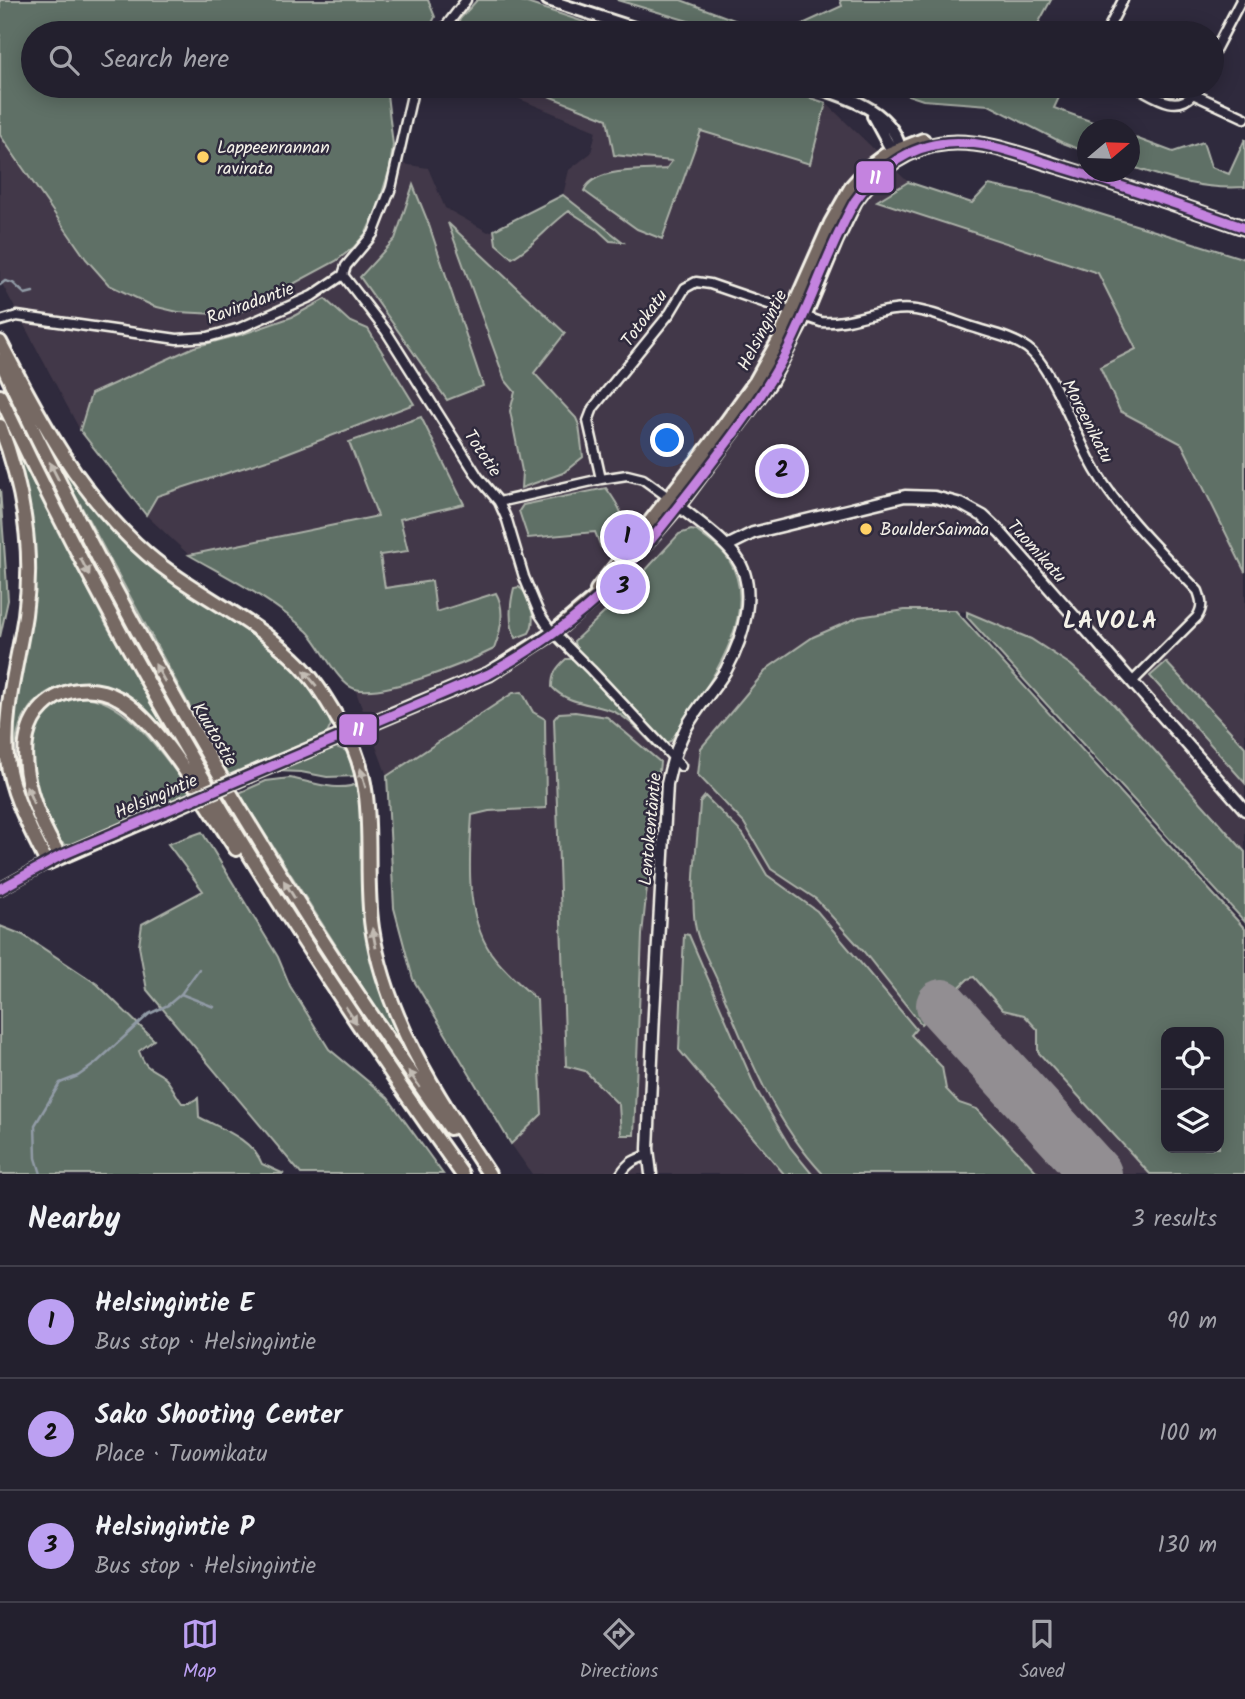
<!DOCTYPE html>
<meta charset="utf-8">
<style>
body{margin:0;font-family:Kalam,sans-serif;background:#2f2d3a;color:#f1f3f6}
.controls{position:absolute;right:21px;bottom:21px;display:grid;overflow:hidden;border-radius:14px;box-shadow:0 4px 18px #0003}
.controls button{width:63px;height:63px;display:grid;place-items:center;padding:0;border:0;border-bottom:2px solid #403e4a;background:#23202e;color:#f1f3f6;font:35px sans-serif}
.compass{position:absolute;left:1077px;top:119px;width:63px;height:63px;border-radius:50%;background:#23202e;box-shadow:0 4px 18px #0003;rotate:71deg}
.you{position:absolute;left:668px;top:441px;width:24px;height:24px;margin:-18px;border:5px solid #fff;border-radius:50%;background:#1a73e8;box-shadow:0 0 0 10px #1a73e833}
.badge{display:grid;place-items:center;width:46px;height:46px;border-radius:50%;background:#bca0f2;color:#111;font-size:23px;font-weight:700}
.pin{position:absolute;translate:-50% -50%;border:4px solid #fff;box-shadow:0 2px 7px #0006}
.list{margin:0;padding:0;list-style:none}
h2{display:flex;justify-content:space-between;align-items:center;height:91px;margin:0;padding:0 28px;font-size:30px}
h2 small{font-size:23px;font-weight:400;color:#a3a3aa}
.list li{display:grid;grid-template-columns:46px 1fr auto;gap:21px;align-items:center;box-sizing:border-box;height:112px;padding:0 28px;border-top:2px solid #403e4a}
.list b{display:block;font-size:26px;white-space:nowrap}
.list p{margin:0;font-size:23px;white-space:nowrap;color:#a3a3aa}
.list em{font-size:23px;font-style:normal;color:#a3a3aa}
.icon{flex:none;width:38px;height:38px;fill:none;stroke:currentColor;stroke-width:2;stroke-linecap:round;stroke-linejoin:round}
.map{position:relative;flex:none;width:1245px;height:1174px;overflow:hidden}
.search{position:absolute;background:#23202e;box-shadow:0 4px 18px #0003;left:21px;right:21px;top:21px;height:77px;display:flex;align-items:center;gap:18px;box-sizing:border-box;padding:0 24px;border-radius:38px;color:#a3a3aa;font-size:26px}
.sheet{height:427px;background:#23202e}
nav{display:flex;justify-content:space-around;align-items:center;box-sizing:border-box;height:98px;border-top:2px solid #403e4a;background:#23202e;font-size:19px;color:#a3a3aa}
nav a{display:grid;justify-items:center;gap:4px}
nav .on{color:#bca0f2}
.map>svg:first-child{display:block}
</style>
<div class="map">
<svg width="1245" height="1174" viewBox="0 0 1245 1174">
<rect width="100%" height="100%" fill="#2f2a3d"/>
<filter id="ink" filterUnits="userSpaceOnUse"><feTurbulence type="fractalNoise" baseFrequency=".0143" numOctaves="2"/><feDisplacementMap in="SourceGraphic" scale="14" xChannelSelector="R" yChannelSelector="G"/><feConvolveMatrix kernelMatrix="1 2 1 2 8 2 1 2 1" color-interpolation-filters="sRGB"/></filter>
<g filter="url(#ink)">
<!-- built -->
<path fill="#423848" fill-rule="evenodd" d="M489 86H523L607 119 614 155 672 161 666 169 603 174 661 239 701 130 810 164 826 103 908 182 878 201 1098 273 1136 350 1165 434 1182 444 1245 572V747L1166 663 1151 676 1245 783V852L1107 697 1071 665 1031 639 967 612 956 611 1245 927V1174H532L511 1144 542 1114 539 1032 535 998 506 971 490 951 480 929 470 882 472 815 489 811 546 808 533 713 522 692 513 693 387 776 355 689 374 688 436 612 385 589 380 554 407 552 400 519 463 504 421 418 349 442 378 516 189 555 146 515 157 496 279 456 369 329 349 321 324 300 292 317 243 334 194 347 91 394 80 430 0 280V135L86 259 109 285 153 306 178 312 217 314 239 312 277 296 377 209 385 188 390 162 428 168 445 208 488 232 494 230 496 244 528 249 555 221 569 211 597 229 610 241H622L563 195 569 170 591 153 596 131ZM1166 1032H1219V1148H1166Z"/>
<!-- green -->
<path fill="#5f6f66" stroke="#aab0a7" stroke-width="2" fill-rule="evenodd" d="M0 0H428L435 17 427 33H33V86H386L393 145 390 168 377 209 366 233 354 247 336 261 291 285 277 296 257 305 239 312 217 314 178 312 153 306 109 285 86 259 0 135Z
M477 0H518L617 33H455L460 19Z
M617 0H681L769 33H729Z
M840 0H1051L1033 33H783L842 6Z
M523 86H773L826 103 810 164 701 131 662 239 637 229 584 191C594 167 643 171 666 169L672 161 614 155 607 119Z
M881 86H1062L1064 87 1054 108 1112 129 1088 130 1087 152 1063 143 989 105 923 100Z
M1130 136 1173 152 1203 142 1211 167 1229 174 1245 139V187C1204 190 1168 179 1130 166Z
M908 182 972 203 989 185 1039 195 1245 259V572L1182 444 1120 411 1100 367 1136 349 1098 273 877 201Z
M413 185 428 222 483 386 447 400 360 277 395 239Z
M563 195 623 242 610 241 597 229 569 211C548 226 534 246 512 258L496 244 494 230Z
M448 223 565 333 534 373 576 418 579 425 583 457 563 473 521 488 522 471 510 411 515 392 505 380Z
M325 299 349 321 368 329 414 404 279 456 157 496 146 515 80 430 91 394 194 347 243 334 292 317Z
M421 417 464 504 400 519 408 551 380 555 385 588 432 581 436 612 496 593C506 610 501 631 494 649 466 663 384 697 355 689 337 684 321 644 307 631 273 600 229 578 189 555L378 516 349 442Z
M13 443 106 624 177 750C159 729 142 703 116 690 86 674 44 684 26 713 17 727 15 745 14 760H12L13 715 29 613 11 445Z
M64 467C88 502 112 534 145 560 166 577 188 593 210 607 257 637 315 667 331 725L327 734 228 777 61 469Z
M606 488C619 505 630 523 620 544L606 550 601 547 595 532 528 538 519 511 523 505Z
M0 489 8 600 0 637Z
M691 530 697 531C707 540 722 548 729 560 765 618 701 693 671 741L665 743 575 647 574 641 618 600 679 534Z
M519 587C531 595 537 620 529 633L516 638C508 623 510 604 514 588Z
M905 610H955L1245 929V1174H1150L1038 1052V1030L1024 1015 1003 1010 974 977 968 979 921 1024 864 952 816 899 771 869 744 823 698 775 701 748 768 668 813 637 859 617ZM1166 1032H1219V1148H1166Z
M967 612 1031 639 1071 665 1107 697 1245 852V922L967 617Z
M566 659H573L655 742 654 746C642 734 631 720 615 712 594 703 568 705 552 687 552 674 556 668 566 659Z
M1166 662 1245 747V783L1150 676Z
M522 692 533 712 545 719 546 808 489 811 472 815C469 860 465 914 491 953 504 971 521 985 537 1000L542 1114 511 1144 413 979 394 908 387 776 513 693Z
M80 697C127 696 166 760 192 793L73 845H65L55 837 35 799 25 754 39 719 55 705Z
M575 712 607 717 660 762 642 935 634 1135H621L619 1105 585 1071 566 1066 554 719 559 713Z
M336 747 347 751 357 776 327 777 301 772 276 771Z
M290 778C311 782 339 793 359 783L374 965 390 1016 406 1048 403 1051 239 793 266 781Z
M705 796 743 834 767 875 817 911 916 1029 911 1035 942 1067 946 1089 959 1103 977 1109 1039 1174H823C773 1121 746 1050 719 984 711 965 698 944 695 924 690 888 698 839 700 802Z
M202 832 278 957 290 986 329 1049 388 1098 443 1174H301L147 990 139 946 142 924 203 891 168 844Z
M0 926 23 935 97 984 154 1040 139 1051C147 1074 155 1067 166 1079 172 1086 176 1095 182 1103H189L198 1098 199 1117C222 1129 252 1139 262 1164L284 1174H0Z
M684 934 689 935 756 1089 790 1147 812 1174H784L679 1050Z"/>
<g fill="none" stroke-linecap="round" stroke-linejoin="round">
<!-- stream -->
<path stroke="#919ba6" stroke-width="2.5" d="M0 285 5 281 13 283 25 294 33 292
M181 994 214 1007
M41 1174 36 1158 35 1125 60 1083 78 1076 95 1064 149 1014 168 1005 181 994 199 969"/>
<!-- runway -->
<path stroke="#928e92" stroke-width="52" d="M942 1005 1096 1174"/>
<defs>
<path id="minor" d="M441 33 466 0
M1106 33 1123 0
M1212 56 1241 0
M1135 86C1153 95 1176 114 1193 94
M1197 86 1193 94 1245 118
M343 275 386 331 478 477 499 502 507 520 524 577 539 613 549 628 591 670 681 766
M0 321 17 316 177 339 208 337 240 328 312 296 343 275 346 266 373 234 391 188 414 86
M601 479 588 421 593 408 670 313 685 288 696 282 710 284 821 322C853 325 883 305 916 310 935 313 954 321 972 327 990 333 1011 337 1027 348 1053 367 1078 443 1097 473 1122 515 1164 555 1198 591 1202 602 1203 607 1197 617L1132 682
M499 502 601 479 627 475 643 479 668 497
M621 1174C628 1162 636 1159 649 1155"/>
<path id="tertiary" d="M727 546 753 533 905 496 935 497 961 504 983 516 1000 532 1245 810
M0 889 47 863
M651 1174 648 1149 654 1013 667 784C671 764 677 746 686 728 697 707 714 690 726 670 743 639 759 588 736 557 720 536 695 520 675 503"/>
<path id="secondary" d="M548 0 650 33
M813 86C847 97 897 111 901 155
M873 116 892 151 897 156"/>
<path id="primary" d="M597 590 709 446 756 381 779 340 831 223 852 186 869 167 885 155 923 140
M249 775 489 674 553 633 610 585 678 506 770 382 804 317 836 240 855 201C876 170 909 146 947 143 985 140 1021 155 1057 166 1120 185 1182 206 1245 228
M47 863 181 805"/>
<path id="trunk" d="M0 342C40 419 80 496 147 554 192 593 249 616 293 658 315 678 330 706 345 731 381 792 362 861 372 928 386 1020 439 1098 489 1174
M0 360C126 629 277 886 450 1128
M0 396C129 670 286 928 462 1174
M0 426C23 486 34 552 25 615 18 662 3 710 7 758 11 795 31 830 47 863
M60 856C32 812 0 729 56 697 75 687 99 687 118 698 159 719 209 809 236 849"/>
</defs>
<!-- minor casing -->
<use href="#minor" stroke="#f4f1e8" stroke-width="13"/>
<!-- tertiary casing -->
<use href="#tertiary" stroke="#f4f1e8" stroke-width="15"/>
<!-- secondary casing -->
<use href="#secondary" stroke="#f4f1e8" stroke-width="16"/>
<!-- primary casing -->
<use href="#primary" stroke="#f4f1e8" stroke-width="18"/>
<!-- trunk casing -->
<use href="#trunk" stroke="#f4f1e8" stroke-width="18"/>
<!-- minor -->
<use href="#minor" stroke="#2f2a3d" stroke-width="8"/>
<!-- tertiary -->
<use href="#tertiary" stroke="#2f2a3d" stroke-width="10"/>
<!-- secondary -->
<use href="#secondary" stroke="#2f2a3d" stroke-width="10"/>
<!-- primary -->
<use href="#primary" stroke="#766964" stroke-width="12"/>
<!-- trunk -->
<use href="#trunk" stroke="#766964" stroke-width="12"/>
<defs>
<path id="primary-bridge" d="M181 805 249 775"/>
</defs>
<!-- primary-bridge casing -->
<use href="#primary-bridge" stroke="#f4f1e8" stroke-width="18" stroke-linecap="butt"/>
<!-- primary-bridge -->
<use href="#primary-bridge" stroke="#766964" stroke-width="12"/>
<defs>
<path id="bus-1" d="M0 889 60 856 489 674C538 647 586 613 624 572 653 539 680 504 707 469 736 431 765 393 787 351 812 302 828 249 855 201 876 170 909 146 947 143 985 140 1021 155 1057 166 1120 185 1182 206 1245 228"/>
</defs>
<!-- bus-1 casing -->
<use href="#bus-1" stroke="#2f2a3d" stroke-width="14"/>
<!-- bus-1 -->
<use href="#bus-1" stroke="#c483df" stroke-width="9"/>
</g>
<!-- one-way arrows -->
<defs><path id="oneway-solid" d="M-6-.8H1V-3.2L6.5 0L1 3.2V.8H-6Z" transform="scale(1.75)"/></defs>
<g fill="#c2bbb3">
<use href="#oneway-solid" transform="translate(54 471) rotate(-117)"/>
<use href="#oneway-solid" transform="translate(85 567) rotate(63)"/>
<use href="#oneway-solid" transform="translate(160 673) rotate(-119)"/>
<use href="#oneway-solid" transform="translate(310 678) rotate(-129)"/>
<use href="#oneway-solid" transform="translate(363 778) rotate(-105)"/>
<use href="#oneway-solid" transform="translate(30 795) rotate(-112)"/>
<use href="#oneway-solid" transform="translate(289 889) rotate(-122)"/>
<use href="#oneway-solid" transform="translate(374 938) rotate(-101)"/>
<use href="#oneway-solid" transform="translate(351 1015) rotate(56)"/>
<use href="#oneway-solid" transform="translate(414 1079) rotate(-125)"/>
</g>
</g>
<!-- markers -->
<g fill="#ffd166" stroke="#2f2a3d" stroke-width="2.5">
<circle cx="203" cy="157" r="7"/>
<circle cx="866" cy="529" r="7"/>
</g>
<g text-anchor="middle" stroke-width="5" stroke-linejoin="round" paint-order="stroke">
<!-- poi labels -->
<g font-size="18" fill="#f4f1e8" stroke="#2f2a3d" text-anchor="start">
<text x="217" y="153">Lappeenrannan<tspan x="217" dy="21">ravirata</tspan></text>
<text x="880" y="535">BoulderSaimaa</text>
</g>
<!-- street labels -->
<g font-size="18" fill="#f4f1e8" stroke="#2f2a3d">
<text transform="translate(250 303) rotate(-20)" y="6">Raviradantie</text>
<text transform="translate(644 318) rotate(-54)" y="6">Totokatu</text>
<text transform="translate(762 330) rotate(-63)" y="6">Helsingintie</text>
<text transform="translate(1088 421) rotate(63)" y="6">Moreenikatu</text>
<text transform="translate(483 453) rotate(56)" y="6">Tototie</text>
<text transform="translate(1037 551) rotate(48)" y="6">Tuomikatu</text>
<text transform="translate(215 734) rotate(59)" y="6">Kuutostie</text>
<text transform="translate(156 796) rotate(-23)" y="6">Helsingintie</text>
<text transform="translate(650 829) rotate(-85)" y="6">Lentokentäntie</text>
</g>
<!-- district labels -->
<g font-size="24" font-weight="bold" letter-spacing="2" fill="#f4f1e8" stroke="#2f2a3d">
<text x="1111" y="628">LAVOLA</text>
</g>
</g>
<g stroke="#2f2a3d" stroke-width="2.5">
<rect x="855" y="160" width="40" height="34" rx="7" fill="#c483df"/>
<rect x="338" y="713" width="40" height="33" rx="7" fill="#c483df"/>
</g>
<g font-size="19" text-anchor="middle" font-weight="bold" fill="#fff">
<text x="875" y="184">11</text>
<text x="358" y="736">11</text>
</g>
</svg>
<div class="controls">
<button><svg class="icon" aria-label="locate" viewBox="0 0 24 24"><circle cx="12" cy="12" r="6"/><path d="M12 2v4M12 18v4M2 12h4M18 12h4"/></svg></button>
<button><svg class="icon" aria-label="layers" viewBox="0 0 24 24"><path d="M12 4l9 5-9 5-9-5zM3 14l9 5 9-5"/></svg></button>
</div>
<svg class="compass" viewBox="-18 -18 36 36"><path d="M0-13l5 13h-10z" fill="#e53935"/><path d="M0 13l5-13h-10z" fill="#a3a3aa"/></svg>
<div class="you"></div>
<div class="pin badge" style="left:627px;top:537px">1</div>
<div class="pin badge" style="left:782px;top:471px">2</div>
<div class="pin badge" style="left:623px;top:587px">3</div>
<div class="search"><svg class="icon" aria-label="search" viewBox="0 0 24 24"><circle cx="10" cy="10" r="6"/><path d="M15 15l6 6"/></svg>Search here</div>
</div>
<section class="sheet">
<h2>Nearby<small>3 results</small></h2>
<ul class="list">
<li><span class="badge">1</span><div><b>Helsingintie E</b><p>Bus stop · Helsingintie</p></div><em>90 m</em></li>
<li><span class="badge">2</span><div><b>Sako Shooting Center</b><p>Place · Tuomikatu</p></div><em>100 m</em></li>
<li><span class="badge">3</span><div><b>Helsingintie P</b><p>Bus stop · Helsingintie</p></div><em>130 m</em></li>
</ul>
</section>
<nav>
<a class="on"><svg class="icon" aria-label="map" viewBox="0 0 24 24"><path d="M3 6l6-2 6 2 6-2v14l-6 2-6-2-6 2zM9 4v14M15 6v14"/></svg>Map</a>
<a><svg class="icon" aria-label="directions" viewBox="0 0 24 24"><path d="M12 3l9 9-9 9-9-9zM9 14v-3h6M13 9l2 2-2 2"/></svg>Directions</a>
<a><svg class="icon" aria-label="saved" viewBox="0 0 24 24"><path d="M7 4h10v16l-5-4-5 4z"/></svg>Saved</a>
</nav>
